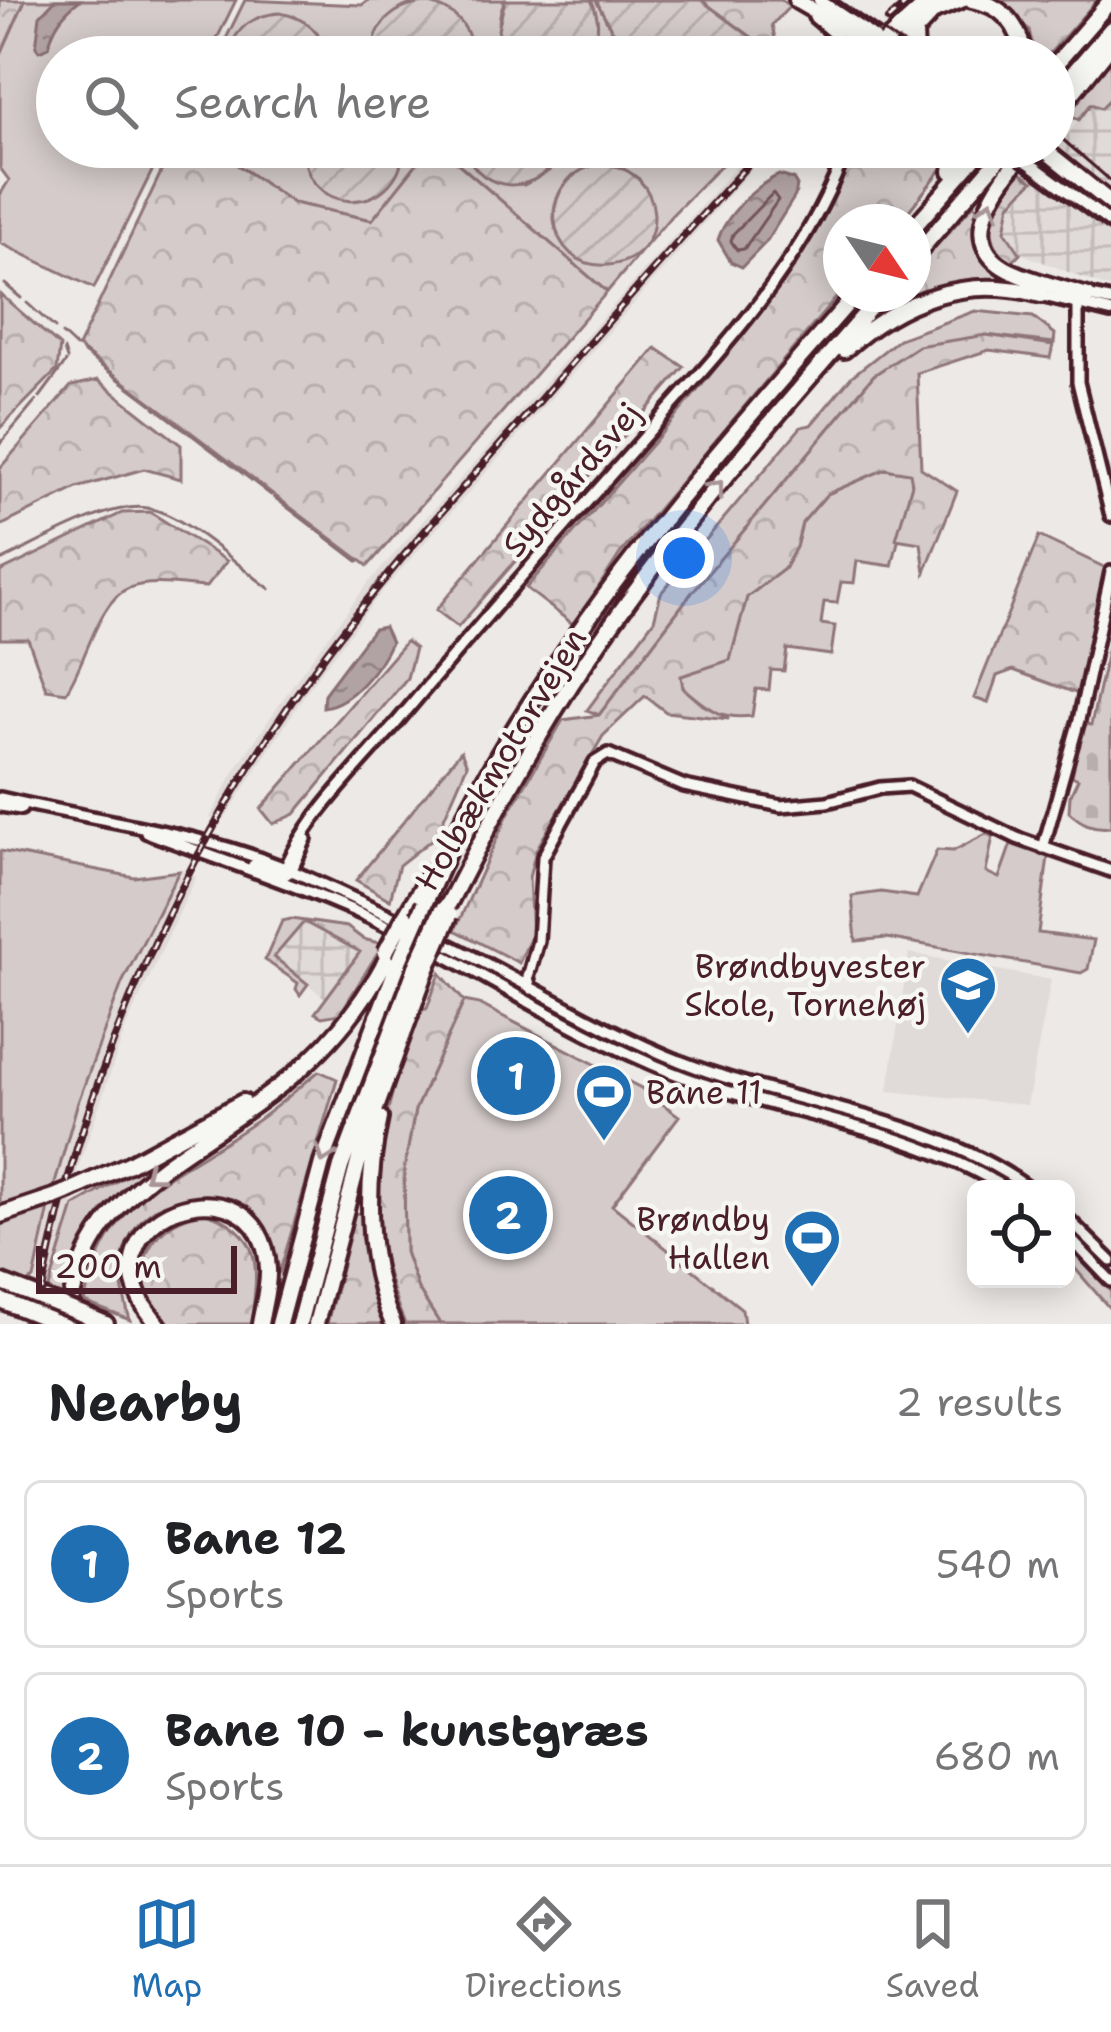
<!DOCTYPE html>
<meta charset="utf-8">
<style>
body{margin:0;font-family:"Shantell Sans",sans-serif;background:#f6f6f6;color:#202124}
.controls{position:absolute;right:36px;bottom:36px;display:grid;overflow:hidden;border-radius:18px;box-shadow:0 6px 30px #0003}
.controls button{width:108px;height:108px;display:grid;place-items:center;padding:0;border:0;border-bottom:3px solid #e0e0e0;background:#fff;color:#202124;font:60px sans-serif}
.compass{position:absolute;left:823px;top:204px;width:108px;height:108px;border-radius:50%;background:#fff;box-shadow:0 6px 30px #0003;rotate:125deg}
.scale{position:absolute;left:36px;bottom:30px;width:201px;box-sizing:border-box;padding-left:12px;border:6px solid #4a1f2b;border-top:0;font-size:33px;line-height:42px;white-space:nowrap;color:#4a1f2b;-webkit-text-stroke:9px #f6f6f2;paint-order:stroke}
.you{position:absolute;left:684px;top:558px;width:42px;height:42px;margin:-30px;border:9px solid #fff;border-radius:50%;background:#1a73e8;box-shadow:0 0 0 18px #1a73e833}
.badge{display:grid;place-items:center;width:78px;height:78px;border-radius:50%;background:#1f6fb2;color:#fff;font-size:39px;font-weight:700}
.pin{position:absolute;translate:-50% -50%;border:6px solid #fff;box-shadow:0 3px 12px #0006}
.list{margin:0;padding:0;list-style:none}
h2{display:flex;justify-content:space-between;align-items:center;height:156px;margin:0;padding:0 48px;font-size:51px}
h2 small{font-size:39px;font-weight:400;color:#757577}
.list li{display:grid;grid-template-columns:78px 1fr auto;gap:36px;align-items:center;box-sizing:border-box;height:168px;margin:0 24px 24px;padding:0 24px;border:3px solid #e0e0e0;border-radius:18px}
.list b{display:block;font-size:45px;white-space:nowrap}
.list p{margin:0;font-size:39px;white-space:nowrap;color:#757577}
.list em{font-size:39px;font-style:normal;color:#757577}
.icon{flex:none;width:66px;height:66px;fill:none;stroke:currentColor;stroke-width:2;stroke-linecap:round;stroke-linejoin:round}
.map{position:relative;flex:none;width:1111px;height:1324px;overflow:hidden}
.search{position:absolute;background:#fff;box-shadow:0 6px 30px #0003;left:36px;right:36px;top:36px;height:132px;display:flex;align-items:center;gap:30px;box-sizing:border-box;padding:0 42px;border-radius:66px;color:#757577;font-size:45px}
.sheet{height:540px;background:#fff}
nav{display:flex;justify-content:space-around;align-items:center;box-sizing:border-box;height:168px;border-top:3px solid #e0e0e0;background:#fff;font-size:33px;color:#757577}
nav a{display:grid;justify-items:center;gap:6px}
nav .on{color:#1f6fb2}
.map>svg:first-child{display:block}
</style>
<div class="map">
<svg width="1111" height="1324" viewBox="0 0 1111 1324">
<defs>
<pattern id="industrial-grid" width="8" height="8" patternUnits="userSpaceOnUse" patternTransform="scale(3)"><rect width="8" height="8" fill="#e0dad8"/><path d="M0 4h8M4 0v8" fill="none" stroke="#c2bbba"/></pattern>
<pattern id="forest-crowns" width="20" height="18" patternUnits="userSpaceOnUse" patternTransform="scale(3)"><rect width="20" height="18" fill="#d4cbca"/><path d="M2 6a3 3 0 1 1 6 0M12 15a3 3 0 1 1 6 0" fill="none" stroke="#b8aeae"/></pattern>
<pattern id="cemetery-stones" width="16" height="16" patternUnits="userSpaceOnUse" patternTransform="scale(3)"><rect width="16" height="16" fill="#d4cbca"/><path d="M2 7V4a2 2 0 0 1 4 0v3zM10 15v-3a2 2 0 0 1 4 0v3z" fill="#b8aeae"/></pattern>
<pattern id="garden-furrows" width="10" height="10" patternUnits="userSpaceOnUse" patternTransform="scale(3)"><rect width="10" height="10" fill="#d4cbca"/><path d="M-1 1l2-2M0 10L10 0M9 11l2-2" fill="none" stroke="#b8aeae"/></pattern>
<pattern id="water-ripples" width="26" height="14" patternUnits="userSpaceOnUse" patternTransform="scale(3)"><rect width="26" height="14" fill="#b1a2a3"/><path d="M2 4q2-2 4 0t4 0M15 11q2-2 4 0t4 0" fill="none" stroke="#928385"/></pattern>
</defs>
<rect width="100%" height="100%" fill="#ece9e6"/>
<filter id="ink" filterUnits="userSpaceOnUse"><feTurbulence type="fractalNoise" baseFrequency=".00833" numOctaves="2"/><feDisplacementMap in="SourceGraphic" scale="24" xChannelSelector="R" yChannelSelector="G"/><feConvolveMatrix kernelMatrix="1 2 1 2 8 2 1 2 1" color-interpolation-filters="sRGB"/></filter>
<g filter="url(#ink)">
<!-- built -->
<path fill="#e0dad8" d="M753 147 769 149 379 595 313 682 225 818 220 822 210 818 235 770 298 677 365 587Z
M185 869 196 877 126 1027 73 1183 57 1192 54 1187 77 1105 122 983 179 871Z
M909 953 1051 980 1027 1105 888 1091Z
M67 1195 74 1206 45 1295 34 1290 46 1222 55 1199Z"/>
<!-- industrial -->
<path fill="url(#industrial-grid)" d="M1111 98V289L1020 253 1005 231 1010 204 1033 181 1091 104 1101 108Z
M304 921 360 953 325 998 274 957Z"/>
<!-- green -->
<path fill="#d4cbca" stroke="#8f757a" stroke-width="3" fill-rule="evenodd" d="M25 0H236L208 57H57V147H164L94 288 0 243V195L9 180 0 168V56Z
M245 0 362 5 369 0H505C496 19 498 39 508 57H472L473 49 411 4C387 13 374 31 372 57H327L317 32 294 16 228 53 227 57H217Z
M591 0H596L628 57H587C596 44 599 14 591 0Z
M211 147H304L303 155 324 192 350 201 403 161 404 147H430L373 220 293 203Z
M439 147H464L466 154 524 185 549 171 562 147 627 150 636 147H739L671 216 607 292ZM621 167 639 179 649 238C600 304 516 230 573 175Z
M975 311 1033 317 1055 334 1054 343 986 335 874 375 690 595 599 715 587 710 654 620 661 593 801 427 811 425 852 376 899 339Z
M885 469 911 473 912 484 892 566 857 561 854 583 841 582 837 603 824 602 821 624 835 626 831 655 787 649 784 671 771 670 769 690 756 689 752 716C720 720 707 708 683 688L681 676 730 659 747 597 784 569 796 547 802 523 827 494Z
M986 834 993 836 986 872 999 878 1011 844 1048 857 1038 933 1094 940 1088 969 1081 973 887 938 856 941 852 896 881 892 917 897 937 850 953 851Z
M0 851 134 877 179 871 122 983 77 1105 54 1187 46 1196 0 1210Z
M464 1001 479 1004 641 1088 679 1116 612 1205 742 1309 744 1324H440L418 1289 405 1252 404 1169 415 1110Z
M159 1157 174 1171C126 1207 98 1243 84 1302L48 1291 74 1206Z
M50 1203 34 1279 25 1284 0 1275V1219Z"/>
<!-- forest -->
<path fill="url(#forest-crowns)" stroke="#8f757a" stroke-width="3" d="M0 0H25L0 56Z
M701 0H781L790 6 772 25 779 57Z
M998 0H1097L1051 52 1035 57 1029 30Z
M1111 58V98L1101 108 1091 104 1079 120 1063 113Z
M173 147H211L293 203 372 220 430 147H439L607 292 368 566 78 347Z
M855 147H959L900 222H841V292L620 554 574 625 526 588C641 453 785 311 855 147Z
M1016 169 1033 181 1010 204 1005 231 1020 253 1010 264C976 232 995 202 1016 169Z
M973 205 978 207 977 238 1002 273 996 279 949 286 875 314 893 294H913V272Z
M0 294 60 346 57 370 0 428Z
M986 335 1053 345 1050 358 989 350 917 373 921 468 957 491 925 572 921 543 896 539 912 484 910 473 885 469 827 494 802 523 796 547 784 569 747 597 730 660 681 676 683 688 703 705 729 719 666 712 645 696 603 736 536 850 529 878 532 935 519 963 455 930 508 814 563 720 599 715 690 595 874 375 918 346Z
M656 348 684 367 458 627 436 610Z
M98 380 181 445V479L144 469 77 488 0 526V468L71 386Z
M150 512 227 561 206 587C183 586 151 579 129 588 98 600 86 663 66 692L46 689 28 639H0V572L122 513Z
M1039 536 1108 569 1081 695 1013 670 997 676 988 703 974 698Z
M406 641 415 648 407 678 295 814 273 824 261 809Z
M461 751 467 765 436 836 399 865 390 900 356 880Z
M291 919 347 927 363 939 383 944 340 1014 322 1017 315 1013 360 952 304 922 274 957 308 984 300 995 296 989 298 983 265 960 282 921Z
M440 973 464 1001 415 1110 404 1170 405 1252 418 1289 440 1324H405C355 1207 379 1122 420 1008H427Z
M319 1071 337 1079 280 1271C275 1257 272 1239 262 1228 219 1180 140 1188 123 1255 117 1276 125 1300 130 1320L84 1302C110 1192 169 1181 252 1124 275 1109 297 1089 319 1071Z
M206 1213C265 1232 258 1271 251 1324H170C160 1312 148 1300 145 1284 137 1244 171 1216 206 1213Z
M355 1213 364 1214 361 1236 383 1324H327Z
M1066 1241 1111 1291V1310L1066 1258Z"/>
<!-- cemetery -->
<path fill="url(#cemetery-stones)" stroke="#8f757a" stroke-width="3" d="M1111 633V827C1093 829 1082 824 1069 812L1070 796 1078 779 1072 776 1083 723 1091 725Z"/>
<!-- garden -->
<path fill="url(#garden-furrows)" stroke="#8f757a" stroke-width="3" d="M505 0H591C601 19 599 39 587 57H508L498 30Z
M596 0H701L778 57H639L611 29Z
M426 3C455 9 472 27 472 57H430V48L421 43 412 48V57H372C374 24 393 6 426 3Z
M280 13C306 18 321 31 327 57H285L277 53 269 57H227C234 29 251 15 280 13Z
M304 147H343L344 157 354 161 361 157 362 147H404C399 220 302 217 304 147Z
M464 147H562C545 196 480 199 464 147Z
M600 164C668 166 673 260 608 265 544 270 533 177 600 164Z"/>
<!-- water -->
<path fill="url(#water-ripples)" stroke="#886e73" stroke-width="3" d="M55 0H80C65 11 52 27 49 47L39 51 36 47 40 16Z
M779 175 793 179 797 186 795 196 766 242 742 267 731 262 718 240C725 216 756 185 779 175Z
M384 627 391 642C380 667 351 704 323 707L324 694 373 629Z"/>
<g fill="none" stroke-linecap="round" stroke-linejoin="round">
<!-- shore -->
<path stroke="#73535b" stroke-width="3" d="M773 193 778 200 744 249 737 250 731 241 733 234Z"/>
<!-- stream -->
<path stroke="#886e73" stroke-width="3" d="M5 284 21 298
M27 303 55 328
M62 334 76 347
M64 350 67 359
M84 353 152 404
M40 397 66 362
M155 407 271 495
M0 444 36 401
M274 497 358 561
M0 561C36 545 108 501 147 508 185 514 238 566 270 589"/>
<defs>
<path id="minor" d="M814 17 849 47
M1078 306V382L1111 516
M0 798C98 821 197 831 290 870 354 898 417 928 479 960 547 995 611 1034 682 1062 797 1107 928 1115 1030 1189
M0 806 21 809
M146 832C229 863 314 890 394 929 487 975 574 1033 671 1072 781 1116 905 1124 1007 1189
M1043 848 1079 720 1111 572
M253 865 283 876 287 874
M291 872 306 839
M283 874C302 821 361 765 398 721 474 630 553 540 632 451 714 357 805 267 847 147
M531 989 528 977 538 941 543 857 595 762 608 754 684 786 781 806 827 802 880 788 909 786 1017 838 1111 871
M1066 1217 1111 1261
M1066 1234 1111 1281"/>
<path id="major" d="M819 0 865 31
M864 49 875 57
M1028 162 1111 223
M1041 295 1111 312
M1088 296 1111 301"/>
<path id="highway" d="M972 0C1003 5 1020 26 1024 57
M797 1 859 37
M915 32 916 57
M906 41 934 11 961 0
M883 44 931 0
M874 47 898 54
M1054 66 1111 0
M1054 95 1111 29
M1054 116 1111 45
M1028 147C1000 181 948 245 1015 273 1038 283 1064 289 1088 296
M1041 147 1111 203
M951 171 970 147
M913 228 984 147
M913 258 1009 147
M844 350C899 300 966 274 1041 295
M424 904C439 874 451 842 466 813 567 621 714 456 856 294
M441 912 449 903C492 819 536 735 589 657 676 528 780 412 882 294
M405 916 431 872
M380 1118C365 1184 365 1261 393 1324
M71 1190 129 1164 243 1102
M0 1215 54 1197
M0 1282 57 1304
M0 1300 60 1324
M80 1313 106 1324
M67 1324C83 1184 199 1155 292 1076 332 1043 365 1001 389 955
M158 1324C63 1217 262 1146 268 1269 269 1287 263 1306 260 1324
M279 1324 322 1163 400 959
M299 1324 341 1167 416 967
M316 1324 363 1144 426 971"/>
</defs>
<!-- minor casing -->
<use href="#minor" stroke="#4a1f2b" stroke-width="18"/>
<!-- major casing -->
<use href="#major" stroke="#4a1f2b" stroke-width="20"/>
<!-- highway casing -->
<use href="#highway" stroke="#4a1f2b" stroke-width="22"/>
<!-- minor -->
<use href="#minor" stroke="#f6f6f2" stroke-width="9"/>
<!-- major -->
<use href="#major" stroke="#f6f6f2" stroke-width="10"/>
<!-- highway -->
<use href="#highway" stroke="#f6f6f2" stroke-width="14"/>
<!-- tram -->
<path stroke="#4a1f2b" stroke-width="3" d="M838 0 895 40 933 57
M1054 132 1111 181"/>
<defs>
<path id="rail" d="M888 20 910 0
M845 57 847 55
M42 1291C84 1072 179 860 308 678 378 580 461 490 541 399 614 314 688 230 764 147"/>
</defs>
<!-- rail casing -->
<use href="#rail" stroke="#4a1f2b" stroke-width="8"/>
<!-- rail -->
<use href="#rail" stroke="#f6f6f2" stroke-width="3" stroke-dasharray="9" stroke-linecap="butt"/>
<defs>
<path id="minor-bridge" d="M849 47 859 54"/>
<path id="major-bridge" d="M865 31 875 38
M854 42 864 49
M1006 147 1028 162"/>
<path id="highway-bridge" d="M859 37 870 44
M385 953 405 916
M400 959 424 904
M416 967 441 912
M426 971 450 915
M54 1197 71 1190
M57 1304 80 1313"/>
</defs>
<!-- minor-bridge casing -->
<use href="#minor-bridge" stroke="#4a1f2b" stroke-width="18" stroke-linecap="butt"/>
<!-- major-bridge casing -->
<use href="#major-bridge" stroke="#4a1f2b" stroke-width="20" stroke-linecap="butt"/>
<!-- highway-bridge casing -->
<use href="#highway-bridge" stroke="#4a1f2b" stroke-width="22" stroke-linecap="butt"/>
<!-- minor-bridge -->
<use href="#minor-bridge" stroke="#f6f6f2" stroke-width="9"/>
<!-- major-bridge -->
<use href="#major-bridge" stroke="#f6f6f2" stroke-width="10"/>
<!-- highway-bridge -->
<use href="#highway-bridge" stroke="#f6f6f2" stroke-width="14"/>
</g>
<!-- one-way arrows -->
<defs><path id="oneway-chevron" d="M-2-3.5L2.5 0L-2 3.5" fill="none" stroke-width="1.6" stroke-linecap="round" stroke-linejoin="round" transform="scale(3)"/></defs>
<g stroke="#a99598">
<use href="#oneway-chevron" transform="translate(989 208) rotate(-72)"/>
<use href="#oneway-chevron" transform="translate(716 488) rotate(-50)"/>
<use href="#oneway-chevron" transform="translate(325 1155) rotate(109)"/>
<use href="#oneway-chevron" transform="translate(152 1174) rotate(142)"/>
</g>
</g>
<!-- icons -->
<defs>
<symbol id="school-pin" viewBox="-11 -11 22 30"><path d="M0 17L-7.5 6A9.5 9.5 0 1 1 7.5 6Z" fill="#1f6fb2" stroke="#f6f6f2"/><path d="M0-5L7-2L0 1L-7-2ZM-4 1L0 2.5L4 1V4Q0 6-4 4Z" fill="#fff"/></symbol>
<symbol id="stadium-pin" viewBox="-11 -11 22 30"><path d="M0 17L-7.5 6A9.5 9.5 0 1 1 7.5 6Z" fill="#1f6fb2" stroke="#f6f6f2"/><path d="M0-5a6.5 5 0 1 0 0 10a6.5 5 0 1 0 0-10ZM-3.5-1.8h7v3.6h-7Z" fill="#fff"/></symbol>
</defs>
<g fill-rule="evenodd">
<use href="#school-pin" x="935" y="952" width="66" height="90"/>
<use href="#stadium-pin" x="571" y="1059" width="66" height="90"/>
<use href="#stadium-pin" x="779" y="1205" width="66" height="90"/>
</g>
<g text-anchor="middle" stroke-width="9" stroke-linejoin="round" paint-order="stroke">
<!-- street labels -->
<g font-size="33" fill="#4a1f2b" stroke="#f6f6f2">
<text transform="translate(571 479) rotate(-49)" y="12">Sydgårdsvej</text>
<text transform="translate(500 759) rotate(-59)" y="12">Holbækmotorvejen</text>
</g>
<!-- poi labels -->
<g font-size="33" fill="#4a1f2b" stroke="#f6f6f2" text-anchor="end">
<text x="926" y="978">Brøndbyvester<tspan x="926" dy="38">Skole, Tornehøj</tspan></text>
<text x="646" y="1104" text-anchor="start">Bane 11</text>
<text x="770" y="1231">Brøndby<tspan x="770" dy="38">Hallen</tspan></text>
</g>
</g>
</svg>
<div class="controls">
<button><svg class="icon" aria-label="locate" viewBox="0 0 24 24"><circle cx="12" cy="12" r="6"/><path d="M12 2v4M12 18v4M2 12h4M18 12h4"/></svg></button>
</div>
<svg class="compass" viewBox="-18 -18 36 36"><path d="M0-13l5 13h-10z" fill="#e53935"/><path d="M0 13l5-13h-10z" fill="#757577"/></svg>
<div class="scale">200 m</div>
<div class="you"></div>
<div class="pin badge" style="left:516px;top:1076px">1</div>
<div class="pin badge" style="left:508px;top:1215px">2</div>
<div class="search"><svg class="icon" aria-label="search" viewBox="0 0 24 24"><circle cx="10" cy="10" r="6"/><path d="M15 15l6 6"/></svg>Search here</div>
</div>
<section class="sheet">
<h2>Nearby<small>2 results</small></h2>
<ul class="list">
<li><span class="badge">1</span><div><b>Bane 12</b><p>Sports</p></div><em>540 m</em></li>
<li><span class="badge">2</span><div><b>Bane 10 - kunstgræs</b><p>Sports</p></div><em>680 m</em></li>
</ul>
</section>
<nav>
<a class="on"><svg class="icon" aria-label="map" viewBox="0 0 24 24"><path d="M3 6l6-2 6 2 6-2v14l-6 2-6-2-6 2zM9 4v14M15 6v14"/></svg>Map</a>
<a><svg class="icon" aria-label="directions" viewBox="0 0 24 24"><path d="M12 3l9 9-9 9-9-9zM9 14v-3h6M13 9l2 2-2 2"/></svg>Directions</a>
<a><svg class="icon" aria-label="saved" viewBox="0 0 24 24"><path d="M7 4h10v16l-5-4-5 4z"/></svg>Saved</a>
</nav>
